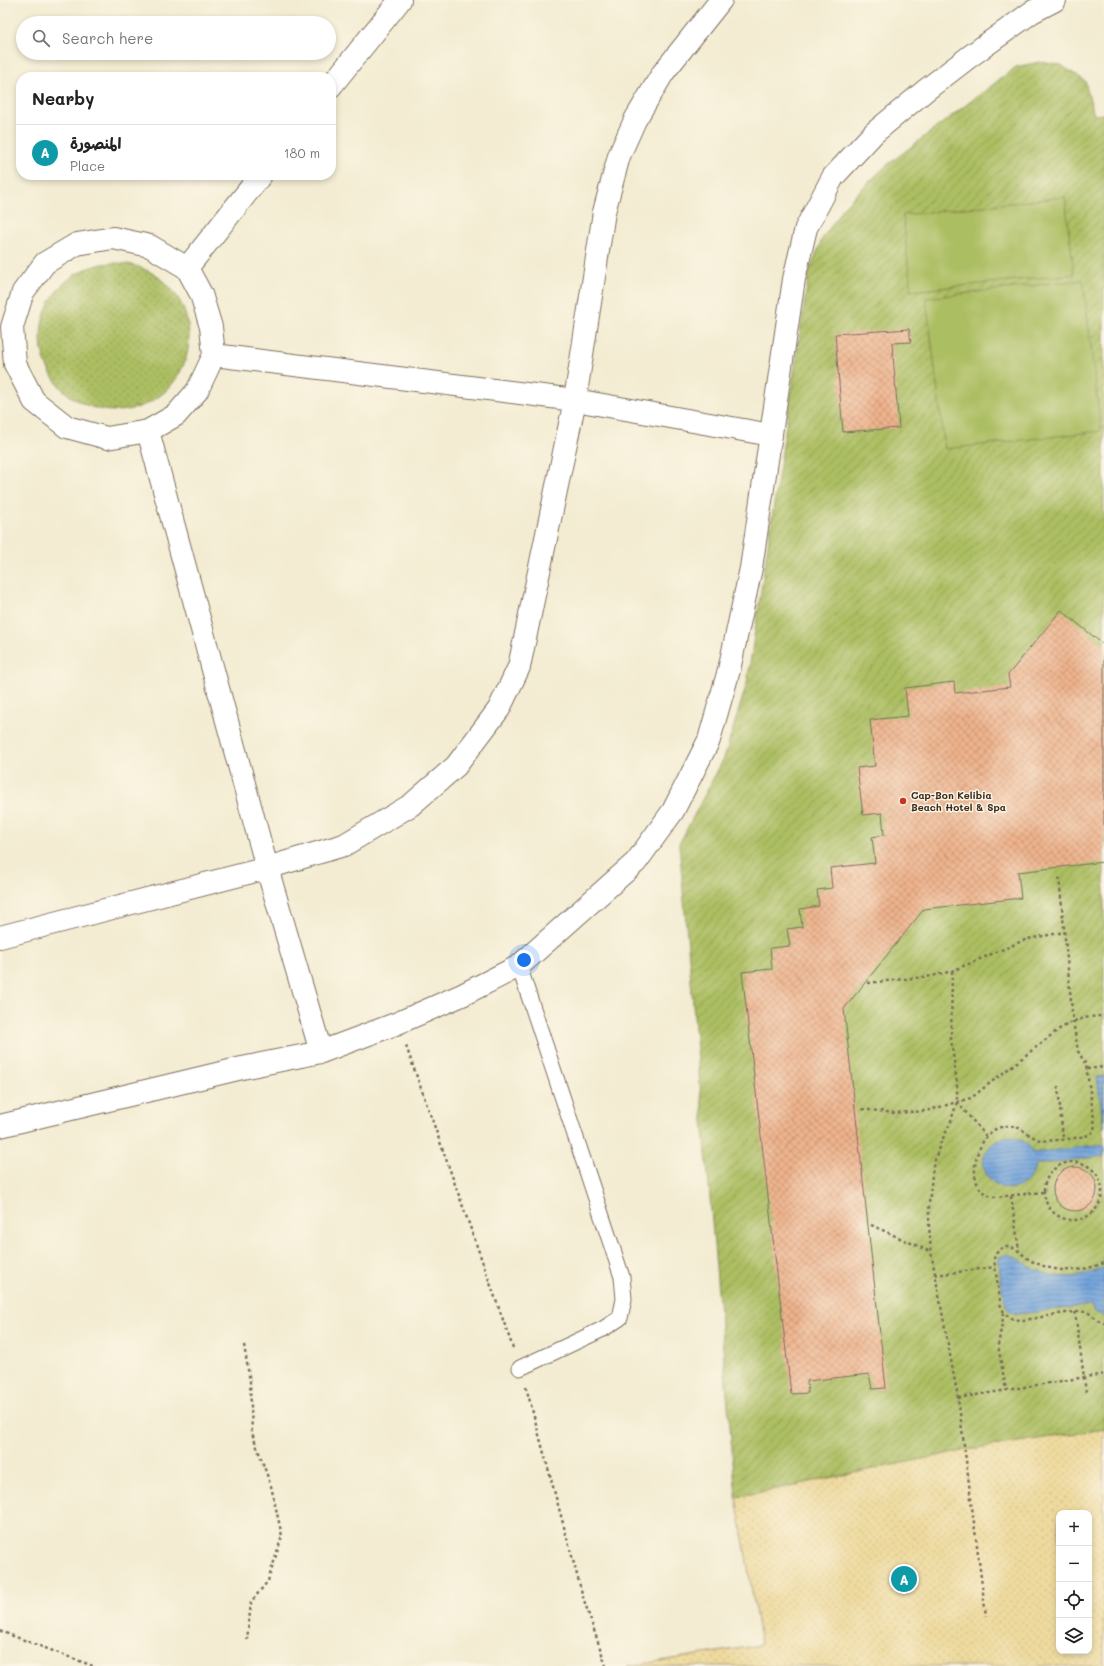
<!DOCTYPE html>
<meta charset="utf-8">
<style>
body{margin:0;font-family:Mali,"Playpen Sans Arabic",sans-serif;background:#f6f6f6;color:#222}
.controls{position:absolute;right:12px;bottom:12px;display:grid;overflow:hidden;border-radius:8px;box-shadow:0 2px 6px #0003}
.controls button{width:36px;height:36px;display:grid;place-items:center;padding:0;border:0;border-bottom:1px solid #e0e0e0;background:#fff;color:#222;font:20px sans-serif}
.you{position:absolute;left:524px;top:960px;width:14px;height:14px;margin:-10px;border:3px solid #fff;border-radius:50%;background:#1a73e8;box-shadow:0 0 0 6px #1a73e833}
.badge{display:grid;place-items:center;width:26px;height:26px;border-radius:50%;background:#111827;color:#fff;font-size:13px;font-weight:700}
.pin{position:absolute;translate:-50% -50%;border:2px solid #fff;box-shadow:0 1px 4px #0006}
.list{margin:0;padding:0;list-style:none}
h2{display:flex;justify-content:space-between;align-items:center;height:52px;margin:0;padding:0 16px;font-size:17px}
h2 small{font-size:13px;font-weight:400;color:#767676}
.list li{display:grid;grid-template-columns:26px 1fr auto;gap:12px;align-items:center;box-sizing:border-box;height:56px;padding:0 16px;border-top:1px solid #e0e0e0}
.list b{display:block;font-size:15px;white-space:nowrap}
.list p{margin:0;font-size:13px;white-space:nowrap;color:#767676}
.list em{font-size:13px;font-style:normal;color:#767676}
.icon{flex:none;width:22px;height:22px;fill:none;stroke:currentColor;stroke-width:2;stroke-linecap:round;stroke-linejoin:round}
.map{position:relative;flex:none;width:1104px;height:1666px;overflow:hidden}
.search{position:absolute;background:#fff;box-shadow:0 2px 6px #0003;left:16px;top:16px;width:320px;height:44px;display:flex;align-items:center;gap:10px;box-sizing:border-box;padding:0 14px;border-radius:22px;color:#767676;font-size:15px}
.panel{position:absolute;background:#fff;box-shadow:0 2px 6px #0003;left:16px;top:72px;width:320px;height:108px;border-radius:16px}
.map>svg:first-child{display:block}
</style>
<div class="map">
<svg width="1104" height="1666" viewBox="0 0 1104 1666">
<defs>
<pattern id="grass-dots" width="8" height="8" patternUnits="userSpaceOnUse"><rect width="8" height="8" fill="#acbe62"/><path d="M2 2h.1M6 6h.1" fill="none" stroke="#8d9b50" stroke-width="1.8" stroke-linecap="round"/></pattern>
<pattern id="sand-dots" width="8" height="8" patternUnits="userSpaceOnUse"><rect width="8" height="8" fill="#eeda9e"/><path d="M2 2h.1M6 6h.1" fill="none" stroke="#cdbb88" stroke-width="1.8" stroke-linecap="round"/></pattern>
<pattern id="garden-furrows" width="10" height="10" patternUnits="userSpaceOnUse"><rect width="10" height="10" fill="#acbe62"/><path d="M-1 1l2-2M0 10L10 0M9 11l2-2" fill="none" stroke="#8d9b50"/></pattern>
<pattern id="water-rules" width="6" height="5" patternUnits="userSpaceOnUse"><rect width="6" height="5" fill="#6ea1da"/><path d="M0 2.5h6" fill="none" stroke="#5c83b0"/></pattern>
<pattern id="building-cross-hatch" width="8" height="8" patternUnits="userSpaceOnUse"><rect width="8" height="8" fill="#efb48d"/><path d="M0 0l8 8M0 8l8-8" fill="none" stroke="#c39373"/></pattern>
</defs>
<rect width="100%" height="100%" fill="#fcf5e5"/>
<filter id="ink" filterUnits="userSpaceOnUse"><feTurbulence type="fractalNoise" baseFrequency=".025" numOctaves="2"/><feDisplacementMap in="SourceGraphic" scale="8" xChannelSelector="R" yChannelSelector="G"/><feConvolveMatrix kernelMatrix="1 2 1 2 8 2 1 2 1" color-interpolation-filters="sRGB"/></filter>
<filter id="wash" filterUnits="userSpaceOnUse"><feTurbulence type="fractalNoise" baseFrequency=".012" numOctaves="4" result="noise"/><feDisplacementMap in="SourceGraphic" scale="16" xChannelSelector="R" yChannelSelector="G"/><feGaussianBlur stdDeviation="0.9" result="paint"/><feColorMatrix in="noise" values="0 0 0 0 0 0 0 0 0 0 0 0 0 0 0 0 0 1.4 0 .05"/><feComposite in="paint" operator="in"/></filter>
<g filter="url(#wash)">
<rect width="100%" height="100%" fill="#f3ecd2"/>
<!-- grass -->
<path fill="url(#grass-dots)" stroke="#747440" d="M41 337a74 74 0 1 1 148 0a74 74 0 1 1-148 0Z"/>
<!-- sand -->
<path fill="url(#sand-dots)" stroke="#94825e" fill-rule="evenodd" d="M1104 1429V1666H628L761 1645 736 1497 971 1449ZM1059 1513H1089V1651H1059Z"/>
<!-- garden -->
<path fill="url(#garden-furrows)" stroke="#747440" d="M1039 62 1061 65 1085 81 1094 115 1104 114V1429L971 1449 736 1497 679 844 724 758 747 683 809 273 822 239 845 205 887 165 1016 67Z"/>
<!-- pitch -->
<path fill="#acbe62" stroke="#747440" d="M1065 197 1074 274 911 291 903 215Z
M1083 280 1101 431 945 449 926 298Z"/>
<!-- water -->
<path fill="url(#water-rules)" stroke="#54667c" d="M1104 1076V1129L1097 1077Z
M1005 1137C1018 1137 1028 1141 1033 1153L1104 1144V1156L1035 1165C1035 1171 1032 1177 1027 1181 998 1208 958 1155 1005 1137Z
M1008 1254C1018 1257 1021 1261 1029 1266 1052 1280 1081 1280 1104 1267V1317L1094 1311 1092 1305 1018 1314C1015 1313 1011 1312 1009 1310 1002 1303 999 1267 999 1257Z"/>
<g id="blocks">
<!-- building -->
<path fill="url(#building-cross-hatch)" d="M909 329 911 342 892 343 899 428 843 432 835 334Z
M1061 610 1104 645V862L1018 872 1021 898 924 909 844 1009 886 1388 872 1389 869 1374 807 1381 808 1393 791 1394 742 972 772 969 770 948 790 946 787 929 802 927 800 909 819 906 817 890 832 888 830 868 875 863 872 837 884 835 882 813 863 815 857 768 875 766 870 720 908 716 905 688 954 682 955 693 1010 687 1008 675Z
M1053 1189a22 22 0 1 1 44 0a22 22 0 1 1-44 0Z"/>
</g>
</g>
<g filter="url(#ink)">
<use href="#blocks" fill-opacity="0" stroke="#7b6e5d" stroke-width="1"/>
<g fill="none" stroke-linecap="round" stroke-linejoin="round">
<defs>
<path id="service" d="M519 966 622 1277 624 1299 620 1318 603 1329 520 1368"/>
<path id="minor" d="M331 86 400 0
M113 238 150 246 187 268 201 294 211 327 214 355 197 391 176 415 148 431 107 438 67 427 34 401 15 364 12 327 23 292 45 263 77 244Z
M187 268 261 175
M214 355 575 400 771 435
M148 431 267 868 321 1052
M0 937 267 868 344 845 411 805 456 766 499 709 519 667 575 400 604 212 619 156 635 120 663 73 721 0"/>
<path id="tertiary" d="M0 1126 242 1068 321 1052 398 1023 462 995 519 966 636 862 673 811 709 740 729 670 751 568 794 279 806 228 833 177 874 133 926 90 969 57 1032 12 1055 0"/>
</defs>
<!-- service casing -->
<use href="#service" stroke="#7b6e5d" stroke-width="17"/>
<!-- minor casing -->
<use href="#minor" stroke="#7b6e5d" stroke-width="24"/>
<!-- tertiary casing -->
<use href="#tertiary" stroke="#7b6e5d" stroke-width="24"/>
<!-- path -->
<path stroke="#7b6e5d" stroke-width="2.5" stroke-dasharray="3 3" stroke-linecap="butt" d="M952 971 951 1039 957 1083V1102L950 1124 940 1144 933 1166 929 1204V1224L931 1252 958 1398 986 1616
M868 983 932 976 952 971 1027 939 1065 932
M406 1046 513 1348
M1087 1069 1104 1067
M1058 1086 1063 1139
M957 1102 986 1136
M862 1109 894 1113 926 1111 971 1098 1058 1030C1073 1020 1086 1016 1104 1016
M1044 1191a29 29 0 1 1 58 0a29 29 0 1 1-58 0Z
M1044 1192 996 1197C991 1196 986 1195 982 1191 966 1175 979 1132 1001 1127 1020 1122 1025 1135 1040 1140 1048 1142 1081 1138 1088 1135 1093 1133 1094 1130 1095 1125L1086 1065 1078 1051 1073 1021 1059 876
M1011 1196 1019 1250
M871 1225 931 1252
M1104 1263C1078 1273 1054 1273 1030 1260 1023 1256 1018 1248 1009 1247 1001 1246 996 1252 994 1259L1001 1307C1006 1317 1012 1320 1024 1320 1038 1318 1074 1310 1086 1312 1093 1314 1097 1321 1104 1323
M935 1275 995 1267
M1075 1312 1086 1392
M1004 1313 998 1345 1006 1390
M244 1345 250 1382 252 1433 271 1486 282 1536 268 1581 251 1602 247 1640
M526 1387 583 1597 606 1666
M958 1398 1104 1374
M0 1631 93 1666"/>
<!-- service -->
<use href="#service" stroke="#fff" stroke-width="15"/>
<!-- minor -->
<use href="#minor" stroke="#fff" stroke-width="22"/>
<!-- tertiary -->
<use href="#tertiary" stroke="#fff" stroke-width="22"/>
</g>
</g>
<!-- markers -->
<circle fill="#c8321e" stroke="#fcf5e5" stroke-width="1.5" cx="903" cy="801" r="4"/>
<g text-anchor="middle" stroke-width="3" stroke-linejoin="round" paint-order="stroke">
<!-- poi labels -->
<g font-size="10" font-weight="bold" fill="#3b2a1e" stroke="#fcf5e5" text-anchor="start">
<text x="911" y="799">Cap-Bon Kelibia<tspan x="911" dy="12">Beach Hotel &amp; Spa</tspan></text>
</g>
</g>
</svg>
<div class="controls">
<button>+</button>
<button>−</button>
<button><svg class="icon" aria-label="locate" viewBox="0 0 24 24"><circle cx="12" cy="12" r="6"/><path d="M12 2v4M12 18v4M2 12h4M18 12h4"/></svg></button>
<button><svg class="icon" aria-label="layers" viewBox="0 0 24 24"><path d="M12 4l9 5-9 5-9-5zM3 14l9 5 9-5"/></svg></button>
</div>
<div class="you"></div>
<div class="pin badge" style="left:904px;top:1579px;background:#0f9aa8">A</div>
<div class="search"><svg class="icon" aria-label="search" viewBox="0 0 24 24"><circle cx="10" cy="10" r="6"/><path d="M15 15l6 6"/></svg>Search here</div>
<section class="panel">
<h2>Nearby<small></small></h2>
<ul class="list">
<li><span class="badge" style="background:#0f9aa8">A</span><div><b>المنصورة</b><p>Place</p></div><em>180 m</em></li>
</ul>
</section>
</div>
